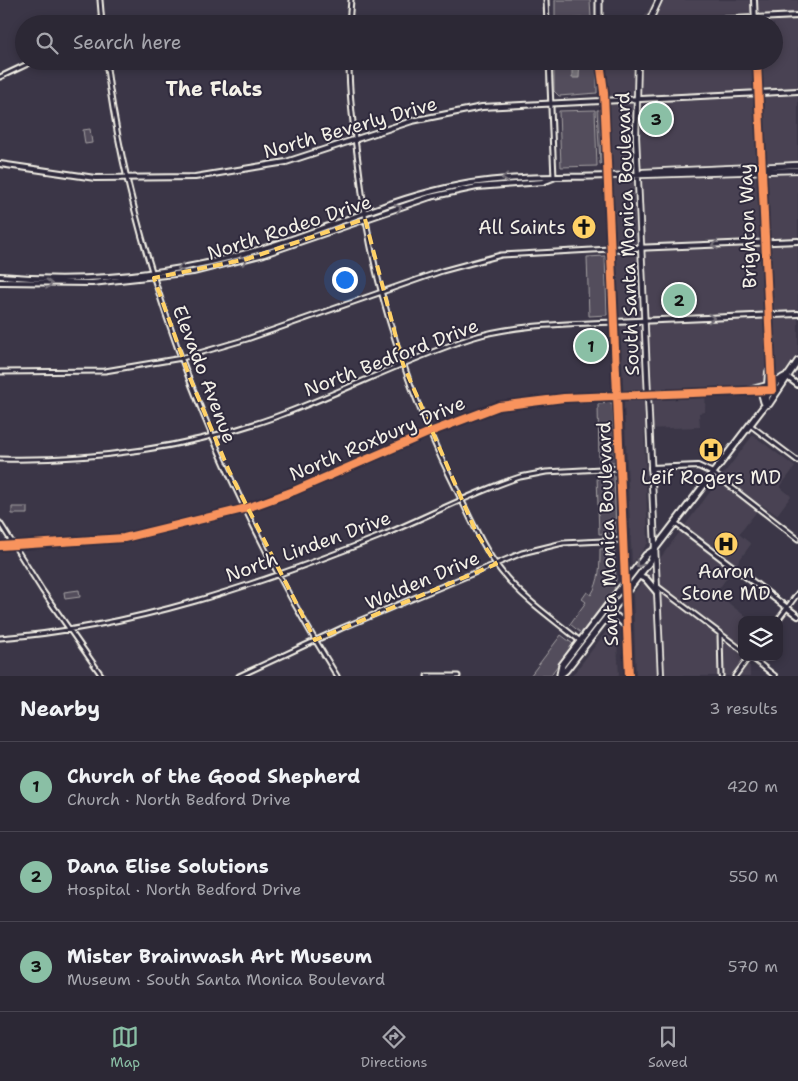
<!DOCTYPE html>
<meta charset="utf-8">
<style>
body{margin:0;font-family:"Shantell Sans",sans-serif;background:#34303d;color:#f1f3f6}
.controls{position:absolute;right:15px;bottom:15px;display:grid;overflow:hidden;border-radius:10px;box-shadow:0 2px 8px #0003}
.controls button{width:45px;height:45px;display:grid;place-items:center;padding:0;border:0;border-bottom:1px solid #484450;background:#2c2835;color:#f1f3f6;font:25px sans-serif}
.you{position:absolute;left:344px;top:279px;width:18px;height:18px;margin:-12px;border:4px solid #fff;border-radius:50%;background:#1a73e8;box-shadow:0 0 0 8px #1a73e833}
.badge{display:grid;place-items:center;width:32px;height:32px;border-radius:50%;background:#8abfa5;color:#111;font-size:16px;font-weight:700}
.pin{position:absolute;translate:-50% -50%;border:2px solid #fff;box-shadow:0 1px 5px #0006}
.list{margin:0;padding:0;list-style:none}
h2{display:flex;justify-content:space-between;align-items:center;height:65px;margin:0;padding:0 20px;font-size:21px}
h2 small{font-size:16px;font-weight:400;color:#a6a6ad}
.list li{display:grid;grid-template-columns:32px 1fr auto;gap:15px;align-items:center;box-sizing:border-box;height:90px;padding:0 20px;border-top:1px solid #484450}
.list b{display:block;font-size:19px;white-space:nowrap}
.list p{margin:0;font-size:16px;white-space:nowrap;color:#a6a6ad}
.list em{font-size:16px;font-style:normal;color:#a6a6ad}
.icon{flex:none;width:28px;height:28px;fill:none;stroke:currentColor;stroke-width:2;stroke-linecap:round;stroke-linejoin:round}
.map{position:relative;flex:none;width:798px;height:676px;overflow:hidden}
.search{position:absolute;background:#2c2835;box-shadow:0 2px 8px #0003;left:15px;right:15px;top:15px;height:55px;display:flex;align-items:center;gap:12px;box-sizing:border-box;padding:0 18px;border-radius:28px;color:#a6a6ad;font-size:19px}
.sheet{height:335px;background:#2c2835}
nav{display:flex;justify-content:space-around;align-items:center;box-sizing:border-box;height:70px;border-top:1px solid #484450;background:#2c2835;font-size:14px;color:#a6a6ad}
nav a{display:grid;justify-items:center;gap:2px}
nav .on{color:#8abfa5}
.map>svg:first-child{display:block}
</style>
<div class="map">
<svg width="798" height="676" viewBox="0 0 798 676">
<rect width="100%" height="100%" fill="#3b3647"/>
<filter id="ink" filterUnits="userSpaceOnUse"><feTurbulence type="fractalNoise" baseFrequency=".02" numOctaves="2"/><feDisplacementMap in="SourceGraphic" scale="10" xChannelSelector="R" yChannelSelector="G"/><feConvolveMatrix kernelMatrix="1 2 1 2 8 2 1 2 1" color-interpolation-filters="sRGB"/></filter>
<g filter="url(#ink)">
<!-- built -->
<path fill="#484352" d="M655 0H798V354L784 373 768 387 706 388 705 412 699 413 700 427 644 429 648 543 632 564 607 61H774V24H605V19L643 18Z
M753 435 795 467 780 487 791 496 777 515 762 505 739 534 751 544 716 593 750 620H742L741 659 750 666V676H636L633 594Z
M611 625 616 626 619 676H572Z"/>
<!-- green -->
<path fill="#534e5c" stroke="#a4a0a2" d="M555 0H590L591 18 555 19Z
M554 61H597V93L559 96 554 91Z
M595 110 597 166 561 167 559 111Z
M597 110H600L601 164H600Z
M90 129 92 143 85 144 83 130Z
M605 256 607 315 589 316 587 257Z
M612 403 615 462H599L598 404Z
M614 475 616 533 599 534 597 476Z
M12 507H27V514H12Z
M600 549H614L616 579 614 590 581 633 570 624 586 602 582 599 587 592 591 595C600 581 600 565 600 549Z
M79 590 80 597 65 599 64 592Z
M561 635 573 644 550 676H530Z"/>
<!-- water -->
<path fill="#78747b" stroke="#aaa6a7" d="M572 61H580L579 78H572Z"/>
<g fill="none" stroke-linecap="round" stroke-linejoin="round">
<defs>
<path id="minor" d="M100 0 102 24
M546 0 547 24
M159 24 233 17 349 24
M349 24 351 0
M106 61C132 270 226 498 337 676
M349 61C349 106 357 149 362 193 375 295 412 403 459 495 472 521 483 548 501 571 523 599 553 619 580 641
M549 61 554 178
M0 77 34 61
M0 372 105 371 182 358 247 339 442 271 501 255 610 249
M750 425 798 461
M0 459C92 461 188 448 275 417 341 393 404 360 471 338 516 324 567 324 614 322
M713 473 798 539
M0 523 42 590 102 676
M0 546 124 538 247 508 294 491 430 432 499 406 564 398 617 395
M657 586 742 650
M778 620 798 593
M720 634 721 676
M0 638C132 628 261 584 383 535 429 516 473 492 520 477L546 472 620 468
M751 657 775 676
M239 676 342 628 522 553 563 543 623 540
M427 676H458
M735 676 749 657"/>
<path id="tertiary" d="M754 0 755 24
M629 24 798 16
M0 164 95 178 195 177 286 162 412 121 482 107 798 91
M611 249 798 241
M0 276C93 284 188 273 277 244 333 226 388 201 446 188 500 175 553 178 608 176
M0 282 92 283 193 272 264 254 430 197 477 187 543 182 553 178
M614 322 798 314
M786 376 798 385
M748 390 767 385 768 372
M617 395 772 390 757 61
M651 468 698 466 713 473
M675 523 798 616"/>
<path id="secondary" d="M648 24 659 0
M638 61 636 137 661 676
M639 175 643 172 798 165
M608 176 798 170"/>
<path id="primary" d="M599 24V0
M600 61 604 92 629 676
M761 391 764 402
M765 405C765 394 777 380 786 376
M639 576 646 579 657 592
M607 618 617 617 627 627
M560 674 562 665 646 555 655 549 765 405 769 404 798 361
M560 675 566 670 651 560 655 549"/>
</defs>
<!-- minor casing -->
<use href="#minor" stroke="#f4f1e8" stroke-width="7"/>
<!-- tertiary casing -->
<use href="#tertiary" stroke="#f4f1e8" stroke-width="8"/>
<!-- secondary casing -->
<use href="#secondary" stroke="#f4f1e8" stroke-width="8"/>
<!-- primary casing -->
<use href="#primary" stroke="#f4f1e8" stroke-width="9"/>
<!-- minor -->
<use href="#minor" stroke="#2f2a3d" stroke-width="3"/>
<!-- tertiary -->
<use href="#tertiary" stroke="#2f2a3d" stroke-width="4"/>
<!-- secondary -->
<use href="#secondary" stroke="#2f2a3d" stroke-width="4.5"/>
<!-- primary -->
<use href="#primary" stroke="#2f2a3d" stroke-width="5"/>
<defs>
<path id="cycleway" d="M600 61 604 92 629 676
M0 546 124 538 247 508 294 491 430 432 499 406 564 398 772 390 757 61"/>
</defs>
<!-- cycleway casing -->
<use href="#cycleway" stroke="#2f2a3d" stroke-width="11"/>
<!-- cycleway -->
<use href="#cycleway" stroke="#f8935d" stroke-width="8"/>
</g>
<!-- one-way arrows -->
<defs><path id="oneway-chevron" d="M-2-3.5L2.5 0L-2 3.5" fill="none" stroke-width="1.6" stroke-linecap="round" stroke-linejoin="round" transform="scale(1.25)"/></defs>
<g stroke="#747079">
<use href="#oneway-chevron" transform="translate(505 178) rotate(175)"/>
<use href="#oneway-chevron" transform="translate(398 208) rotate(-19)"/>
<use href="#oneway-chevron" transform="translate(715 245) rotate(177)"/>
<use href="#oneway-chevron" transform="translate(244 260) rotate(-15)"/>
<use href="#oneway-chevron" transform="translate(181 268) rotate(170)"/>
<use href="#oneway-chevron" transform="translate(49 284) rotate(1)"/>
<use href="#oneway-chevron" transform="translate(711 318) rotate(-2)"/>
<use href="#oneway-chevron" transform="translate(639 564) rotate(127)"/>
</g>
</g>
<!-- marked area -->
<path fill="none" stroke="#ffd166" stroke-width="4" stroke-dasharray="10 6" stroke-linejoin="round" d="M365 219 403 364 476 532 496 564 315 640 229 471 190 378 154 278 247 259Z"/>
<!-- icons -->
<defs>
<symbol id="church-disc" viewBox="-11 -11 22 22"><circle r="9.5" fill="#ffd166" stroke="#2f2a3d"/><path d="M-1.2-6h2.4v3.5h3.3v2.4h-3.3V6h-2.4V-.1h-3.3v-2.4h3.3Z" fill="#111"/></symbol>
<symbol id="hospital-disc" viewBox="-11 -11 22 22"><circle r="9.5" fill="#ffd166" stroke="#2f2a3d"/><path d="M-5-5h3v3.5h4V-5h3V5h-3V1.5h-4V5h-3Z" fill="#111"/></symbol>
</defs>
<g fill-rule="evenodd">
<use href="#church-disc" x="570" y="213" width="28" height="28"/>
<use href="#hospital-disc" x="697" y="436" width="28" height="28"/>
<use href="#hospital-disc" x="712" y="530" width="28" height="28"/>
</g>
<g text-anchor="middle" stroke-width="4" stroke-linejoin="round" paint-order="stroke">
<!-- street labels -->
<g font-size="19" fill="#f4f1e8" stroke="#2f2a3d">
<text transform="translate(350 127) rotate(-16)" y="7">North Beverly Drive</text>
<text transform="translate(747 226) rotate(-92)" y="7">Brighton Way</text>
<text transform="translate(289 227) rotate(-18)" y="7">North Rodeo Drive</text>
<text transform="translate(627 234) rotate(-92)" y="7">South Santa Monica Boulevard</text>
<text transform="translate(391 357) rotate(-21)" y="7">North Bedford Drive</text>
<text transform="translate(205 374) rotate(69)" y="7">Elevado Avenue</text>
<text transform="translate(377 438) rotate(-23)" y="7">North Roxbury Drive</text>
<text transform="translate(607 534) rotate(-92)" y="7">Santa Monica Boulevard</text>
<text transform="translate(308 546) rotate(-20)" y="7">North Linden Drive</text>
<text transform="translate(422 580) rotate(-23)" y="7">Walden Drive</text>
</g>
<!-- poi labels -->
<g font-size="19" fill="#f4f1e8" stroke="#2f2a3d">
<text x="566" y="234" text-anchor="end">All Saints</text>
<text x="711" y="484">Leif Rogers MD</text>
<text x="726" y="578">Aaron<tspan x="726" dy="22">Stone MD</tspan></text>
</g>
<!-- neighbourhood labels -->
<g font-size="20" font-weight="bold" fill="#f4f1e8" stroke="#2f2a3d">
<text x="214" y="96">The Flats</text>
</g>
</g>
</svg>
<div class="controls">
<button><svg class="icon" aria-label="layers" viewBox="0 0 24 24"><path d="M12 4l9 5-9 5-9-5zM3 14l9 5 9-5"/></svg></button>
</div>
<div class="you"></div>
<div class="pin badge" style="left:591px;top:346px">1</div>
<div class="pin badge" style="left:679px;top:300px">2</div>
<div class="pin badge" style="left:656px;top:119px">3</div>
<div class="search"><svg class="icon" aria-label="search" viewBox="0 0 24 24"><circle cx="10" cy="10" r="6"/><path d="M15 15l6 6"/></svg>Search here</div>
</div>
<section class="sheet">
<h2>Nearby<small>3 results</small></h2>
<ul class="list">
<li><span class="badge">1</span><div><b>Church of the Good Shepherd</b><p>Church · North Bedford Drive</p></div><em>420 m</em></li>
<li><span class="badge">2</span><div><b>Dana Elise Solutions</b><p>Hospital · North Bedford Drive</p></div><em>550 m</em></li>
<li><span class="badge">3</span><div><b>Mister Brainwash Art Museum</b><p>Museum · South Santa Monica Boulevard</p></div><em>570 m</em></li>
</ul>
</section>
<nav>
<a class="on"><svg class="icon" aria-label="map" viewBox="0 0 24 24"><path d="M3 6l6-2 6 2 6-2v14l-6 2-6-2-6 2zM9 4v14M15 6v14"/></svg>Map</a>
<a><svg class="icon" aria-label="directions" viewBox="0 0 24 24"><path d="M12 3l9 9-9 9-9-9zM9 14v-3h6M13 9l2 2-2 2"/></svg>Directions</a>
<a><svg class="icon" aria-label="saved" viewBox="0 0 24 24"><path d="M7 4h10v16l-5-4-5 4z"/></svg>Saved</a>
</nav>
